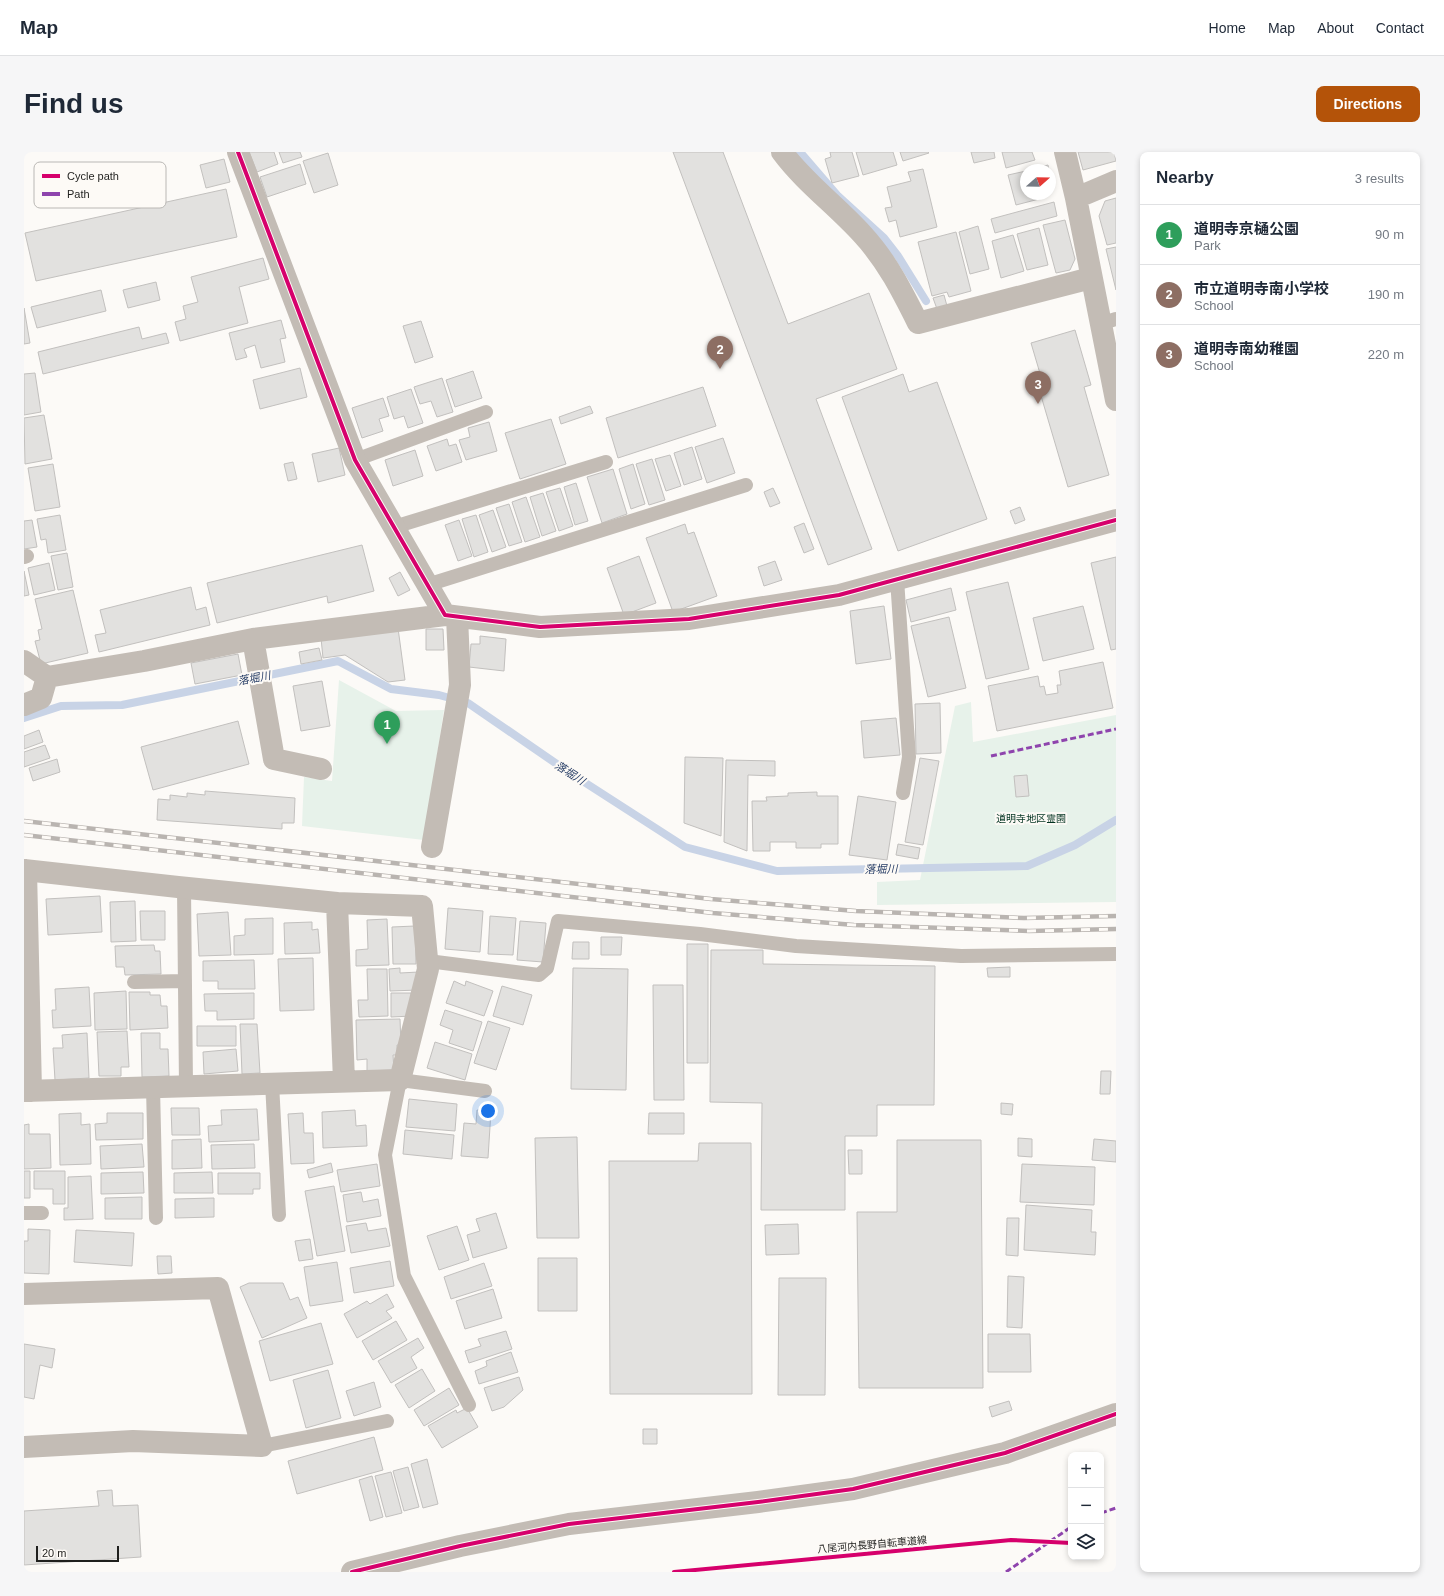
<!DOCTYPE html>
<meta charset="utf-8">
<style>
body{margin:0;font-family:Helvetica,"Noto Sans JP",sans-serif;background:#f6f6f7;color:#1f2937}
.controls{position:absolute;right:12px;bottom:12px;display:grid;overflow:hidden;border-radius:8px;box-shadow:0 2px 6px #0003}
.controls button{width:36px;height:36px;display:grid;place-items:center;padding:0;border:0;border-bottom:1px solid #e0e1e3;background:#fff;color:#1f2937;font:20px sans-serif}
.compass{position:absolute;left:996px;top:12px;width:36px;height:36px;border-radius:50%;background:#fff;box-shadow:0 2px 6px #0003;rotate:70deg}
.scale{position:absolute;left:12px;bottom:10px;width:83px;box-sizing:border-box;padding-left:4px;border:2px solid #1f1f1d;border-top:0;font-size:11px;line-height:14px;white-space:nowrap;color:#1f1f1d;-webkit-text-stroke:3px #fdfaf6;paint-order:stroke}
.you{position:absolute;left:464px;top:959px;width:14px;height:14px;margin:-10px;border:3px solid #fff;border-radius:50%;background:#1a73e8;box-shadow:0 0 0 6px #1a73e833}
.badge{display:grid;place-items:center;width:26px;height:26px;border-radius:50%;background:#b45309;color:#fff;font-size:13px;font-weight:700}
.pin{position:absolute;translate:-50% -33px;filter:drop-shadow(0 1px 2px #0008)}
.pin::after{content:'';position:absolute;top:21px;width:14px;height:12px;background:inherit;clip-path:polygon(0 0,100% 0,50% 100%)}
.list{margin:0;padding:0;list-style:none}
h2{display:flex;justify-content:space-between;align-items:center;height:52px;margin:0;padding:0 16px;font-size:17px}
h2 small{font-size:13px;font-weight:400;color:#747a83}
.list li{display:grid;grid-template-columns:26px 1fr auto;gap:12px;align-items:center;box-sizing:border-box;height:60px;padding:0 16px;border-top:1px solid #e0e1e3}
.list b{display:block;font-size:15px;white-space:nowrap}
.list p{margin:0;font-size:13px;white-space:nowrap;color:#747a83}
.list em{font-size:13px;font-style:normal;color:#747a83}
.icon{flex:none;width:22px;height:22px;fill:none;stroke:currentColor;stroke-width:2;stroke-linecap:round;stroke-linejoin:round}
.map{position:relative;flex:none;width:1092px;height:1420px;overflow:hidden;border-radius:8px}
header{display:flex;align-items:center;gap:24px;box-sizing:border-box;height:56px;padding:0 20px;background:#fff;border-bottom:1px solid #e0e1e3}
header strong{font-size:19px}
nav{display:flex;gap:22px;margin-inline-start:auto;font-size:14px}
.intro{display:flex;align-items:center;justify-content:space-between;box-sizing:border-box;height:96px;padding:0 24px}
h1{margin:0;font-size:28px}
.button{padding:10px 18px;border-radius:8px;background:#b45309;color:#fff;font-size:14px;font-weight:700}
main{display:flex;gap:24px;padding:0 24px}
aside{flex:1;background:#fff;border-radius:8px;box-shadow:0 2px 6px #0003}
.map>svg:first-child{display:block}
</style>
<header>
<strong>Map</strong>
<nav><a>Home</a><a>Map</a><a>About</a><a>Contact</a></nav>
</header>
<div class="intro"><h1>Find us</h1><a class="button">Directions</a></div>
<main>
<div class="map">
<svg width="1092" height="1420" viewBox="0 0 1092 1420">
<rect width="100%" height="100%" fill="#fcfaf7"/>
<!-- green -->
<path fill="#e7f2ea" d="M315 528 372 559 420 558 400 688 278 674 280 625 308 629Z
M947 550 949 590 1092 563V750L853 753V730L896 728 931 554Z"/>
<g fill="none" stroke-linecap="round" stroke-linejoin="round">
<!-- stream -->
<path stroke="#c8d3e6" stroke-width="8" d="M776 0 814 44 860 86 874 104 902 149
M0 566 37 554 98 553 314 509 367 537 415 543 444 551 543 619 661 695 753 719 1003 714 1051 693 1092 668"/>
</g>
<!-- building -->
<path fill="#e2e1df" stroke="#c2c0be" d="M225 0H250L254 12 233 20Z
M255 0H276L278 5 259 11Z
M649 0H699L764 172 845 141 873 217 792 247 848 397 804 413Z
M806 0H828L835 24 808 31 801 7 807 5Z
M832 0H869L873 13 839 23Z
M876 0H904L905 1 879 9Z
M947 0H970L971 6 950 11Z
M978 0H1008L1011 8 982 16Z
M1054 0H1090L1092 9 1059 18Z
M304 1 314 33 290 41 279 9Z
M200 7 206 30 182 36 176 13Z
M276 12 282 32 243 45 236 25Z
M1024 13 1025 18H1004Z
M899 17 913 75 876 85 872 68 865 70 861 56 868 55 863 35 887 29 884 20Z
M1002 19V42H1018L1019 46 992 53 984 23Z
M202 37 213 85 12 129 1 81Z
M1092 46V91L1083 93 1075 64 1081 49Z
M1030 50 1033 64 971 81 967 67Z
M1041 68 1051 107 1046 118 1032 121 1019 73Z
M954 74 965 117 946 122 935 80Z
M1015 76 1024 113 1003 118 993 82Z
M932 80 947 139 925 145 923 140 908 144 894 90Z
M989 83 1000 119 977 126 968 89Z
M1092 95V138L1082 97Z
M239 106 245 127 215 135 224 171 156 189 151 170 162 167 159 154 174 150 167 125Z
M132 130 136 148 104 156 99 138Z
M77 138 82 159 13 176 7 155Z
M920 143 923 154 913 157 909 146Z
M0 156 6 191 0 192Z
M257 168 262 186 256 187 261 210 237 216 231 193 220 197 223 205 212 208 205 181Z
M397 169 409 205 391 211 379 174Z
M115 175 118 187 142 181 145 191 19 222 14 200Z
M1051 178 1067 233 1060 235 1085 323 1044 335 1015 237 1020 235 1007 191Z
M276 216 283 245 236 257 229 228Z
M449 219 458 246 431 255 422 228Z
M11 221 17 260 0 263V222Z
M879 222 885 240 913 230 963 367 874 399 818 245Z
M418 226 429 260 413 265 407 249 396 252 390 235Z
M679 235 692 274 594 306 582 266Z
M387 237 399 271 384 276 380 264 370 267 363 245Z
M359 246 365 264 355 267 359 279 338 286 328 256Z
M566 254 569 261 537 272 535 265Z
M20 263 28 307 1 312 0 266Z
M527 267 542 312 496 327 481 281Z
M465 270 473 299 442 308 435 288 446 285 444 276Z
M699 286 711 321 683 331 671 295Z
M423 287 425 294 432 292 438 310 412 319 403 294Z
M668 295 678 327 660 333 650 301Z
M315 296 321 323 294 330 288 302Z
M391 298 399 324 369 334 361 308Z
M646 303 657 334 642 339 631 307Z
M628 307 641 348 625 353 612 312Z
M269 310 273 327 264 329 260 312Z
M29 312 36 355 11 359 4 316Z
M609 312 621 352 607 357 595 317Z
M589 317 603 362 578 371 563 325Z
M552 331 564 369 551 373 540 335Z
M536 336 549 374 535 379 522 340Z
M749 336 756 351 746 355 740 340Z
M519 341 532 379 518 384 506 345Z
M502 345 516 385 501 390 488 350Z
M485 352 498 390 485 394 472 356Z
M996 355 1001 368 991 372 986 359Z
M469 358 482 395 468 400 455 363Z
M36 363 42 398 24 401 22 387 17 388 13 367Z
M452 363 464 400 450 405 438 367Z
M8 368 13 395 0 397V369Z
M435 368 448 404 434 409 421 373Z
M780 371 790 397 780 401 770 375Z
M661 372 664 382 670 380 693 444 649 460 622 386Z
M338 393 350 439 304 451 303 444 193 471 183 431Z
M43 401 49 435 34 438 27 404Z
M615 404 632 451 600 463 583 416Z
M1092 405V497L1087 498 1067 411Z
M751 409 758 428 740 434 734 415Z
M25 411 31 438 10 443 4 416Z
M0 419 5 443 0 444Z
M376 420 386 438 374 444 365 426Z
M984 430 1005 517 962 527 942 440Z
M167 435 172 458 182 455 186 473 75 500 71 483 82 481 76 458Z
M927 436 932 458 887 470 882 448Z
M49 438 64 501 17 512 11 489 16 488 14 478 18 477 11 447Z
M860 454 867 507 832 512 826 459Z
M1059 454 1070 497 1019 509 1009 466Z
M925 465 942 536 904 545 887 474Z
M374 476 381 528 364 530 321 503 299 506 297 486Z
M402 477H419L420 498H402Z
M456 484 482 487 480 519 445 515 447 492H456Z
M295 496 298 508 277 512 275 500Z
M214 502 218 523 171 532 167 511Z
M1079 510 1089 556 973 579 964 534 1014 524 1016 535 1020 534 1022 543 1034 541 1033 533H1037L1035 519Z
M298 529 306 574 277 579 269 534Z
M916 551 917 601 892 602 891 552Z
M872 566 876 603 840 606 837 569Z
M214 569 225 612 129 638 117 595Z
M15 578 19 590 0 597V584Z
M21 593 26 606 0 615V600Z
M661 605 699 606 697 684 660 671Z
M896 606 915 609 899 693 881 690Z
M33 607 36 620 9 629 5 616Z
M702 608 751 609V624L724 623 723 699 700 690Z
M1003 623 1005 644 992 645 990 624Z
M181 639 271 646 270 671H258V677L133 668 134 647 146 648V643L163 645V641L181 643Z
M793 640V644H814V692H797V696H772V690H746V699H729L728 649H743L742 645 764 644V641Z
M834 644 872 650 863 708 825 703Z
M874 692 896 696 894 707 872 703Z
M76 744 78 780 24 783 22 747Z
M111 749 112 789 87 790 86 750Z
M424 756 459 759 456 800 421 797Z
M116 759H141V788H117Z
M204 760 207 803 175 804 173 762Z
M466 764 492 766 489 803 464 802Z
M249 766V802L210 803V784L221 783V767Z
M363 767 365 813 332 814V798L344 797 343 768Z
M496 769 522 771 519 810 493 808Z
M288 770V778L294 777 296 801 261 802 260 771Z
M391 774 392 812H369L368 775Z
M577 785H598L597 803H577Z
M549 790H565V807H548Z
M663 792H684V911H663Z
M130 793 131 799H136L137 822 101 823 100 815H92L91 794Z
M687 798H739V812L911 814 910 953H853V984H821V1058H737L738 951 686 950Z
M289 806 290 858 256 859 254 807Z
M230 808 231 837H194V829H179V809Z
M986 815V825H964L963 816Z
M376 816V821L395 820V838L366 839 365 817Z
M549 816 604 817 602 938 547 937Z
M343 817H363L364 864 335 865 334 848H344Z
M430 829 441 834 442 829 469 839 460 864 422 851Z
M629 833H659L660 948H630Z
M478 834 508 843 499 873 469 864Z
M65 835 67 874 29 876 28 858H32L31 837Z
M102 839 103 877 71 878 70 841Z
M105 840H126V843H136L137 854H143L144 876 106 878Z
M230 841V867L193 868V859H181L180 842Z
M367 841H387L388 864 367 865Z
M421 858 458 870 449 899 425 891 429 878 416 873Z
M376 867 377 893H373V903H369L370 918 343 919V907L333 908 332 868Z
M464 869 486 876 472 918 450 911Z
M216 872H233L236 921 218 922Z
M173 874H212V894H173Z
M103 879 105 915H97V924H75L73 880Z
M63 881 65 926 31 928 29 896H39L38 883Z
M117 881H136V897H144L145 924 118 925Z
M411 890 448 902 441 928 403 916Z
M212 897 214 919 180 922 179 900Z
M1077 919H1087L1086 942H1076Z
M385 947 433 952 431 979 382 975Z
M977 951 989 952 988 963 977 962Z
M147 956H175L176 983H148Z
M233 957 235 988 185 990 184 974 198 973 197 958Z
M331 958 332 974 342 973 343 994 299 996 298 960Z
M453 958 467 959 464 1006 437 1004 440 971 452 972Z
M57 961V973L66 972 67 1012 36 1013 35 962Z
M83 961H119V987L72 988 71 972 83 971Z
M279 961 280 981H289L290 1011 267 1012 264 962Z
M625 961H660V982H624Z
M5 972V982H26L27 1016 0 1017V973Z
M381 978 430 983 428 1007 379 1002Z
M553 985 555 1086H513L511 986Z
M994 986 1008 987V1005L994 1004Z
M177 987 178 1016 148 1017V988Z
M1070 987 1092 989V1010L1068 1008Z
M873 988H957L959 1236H835L833 1060H873Z
M675 991H727L728 1242H586L585 1009H674Z
M118 992 120 1015 77 1017 76 994Z
M230 992 231 1016 188 1017 187 993Z
M824 998H838V1022H825Z
M307 1011 309 1020 285 1026 283 1018Z
M353 1012 356 1034 317 1040 313 1018Z
M998 1012 1071 1015 1070 1053 996 1050Z
M0 1019H6V1046H0Z
M10 1019H41V1052H29V1037H10Z
M119 1020 120 1041 77 1042V1021Z
M188 1020 189 1041H150V1021Z
M194 1021H236V1037H229V1042H194Z
M67 1024 69 1067 40 1068V1056H44V1025Z
M310 1034 321 1099 293 1104 281 1039Z
M337 1040 339 1050 354 1047 357 1064 323 1070 319 1043Z
M118 1045V1067H81V1046Z
M190 1046V1065L151 1066V1047Z
M1002 1053 1068 1058 1067 1080H1072L1071 1103 1000 1098Z
M472 1061 483 1096 449 1106 443 1083 456 1079 452 1067Z
M983 1066H995L994 1104 982 1103Z
M342 1071 344 1079 362 1076 366 1094 327 1101 322 1074Z
M774 1072 775 1102 742 1103 741 1073Z
M433 1074 445 1108 415 1118 403 1084Z
M4 1077 26 1078 25 1122 0 1121V1089H4Z
M52 1078 110 1081 108 1114 50 1110Z
M286 1087 289 1107 275 1109 271 1089Z
M133 1104H147L148 1121 134 1122Z
M514 1106H553V1159H514Z
M366 1109 370 1134 330 1141 326 1116Z
M313 1110 319 1149 286 1154 280 1115Z
M460 1111 468 1134 427 1147 420 1125Z
M984 1124 1000 1125 998 1176 983 1175Z
M755 1126H802L801 1243H754Z
M225 1131H259L266 1148 274 1145 283 1166 238 1186 216 1135Z
M469 1137 478 1166 441 1177 432 1149Z
M363 1142 370 1155 362 1159 368 1166 333 1186 320 1162 343 1149 346 1152Z
M372 1169 383 1188 349 1208 338 1189Z
M297 1171 309 1212 246 1229 235 1189Z
M482 1179 488 1197 445 1211 441 1199 457 1194 454 1187Z
M964 1182H1006L1007 1220H964Z
M394 1186 400 1196 387 1205 393 1216 367 1231 354 1209Z
M0 1192 31 1197 28 1216 16 1213 10 1247 0 1245Z
M487 1200 494 1220 455 1232 451 1219 463 1214 462 1209Z
M398 1217 411 1239 385 1256 371 1233Z
M304 1218 317 1266 282 1276 269 1228Z
M495 1225 499 1238 480 1255 468 1259 460 1236Z
M350 1230 357 1255 330 1264 322 1239Z
M425 1236 435 1253 400 1274 390 1258Z
M985 1249 988 1258 968 1265 965 1255Z
M443 1256 454 1275 418 1296 404 1274 432 1258 433 1261Z
M619 1277H633V1292H619Z
M350 1285 359 1318 273 1342 264 1309Z
M403 1307 414 1352 399 1356 387 1312Z
M384 1315 395 1355 380 1359 369 1319Z
M367 1320 378 1361 362 1365 351 1324Z
M348 1324 359 1365 346 1369 335 1328Z
M88 1338 89 1354 114 1353 117 1405 0 1413V1359L75 1354 73 1339Z"/>
<g fill="none" stroke-linecap="round" stroke-linejoin="round">
<!-- service -->
<path stroke="#c3bcb5" stroke-width="14" d="M1076 172 1092 167
M331 308 462 260
M370 375 582 310
M0 405 3 404
M873 427 885 605 879 641
M403 433 722 333
M160 736 162 934
M404 809 515 823 523 816 534 769 676 782 772 794 937 804 1092 802
M110 830 161 829
M248 931 255 1063
M129 935 132 1066
M0 1061H18
M445 1253 380 1124 361 1003 376 928 461 939
M238 1294 363 1269"/>
<!-- minor -->
<path stroke="#c3bcb5" stroke-width="22" d="M214 0 331 308 421 463 516 475 665 467 815 443 1092 368
M758 0C781 31 813 54 839 83 863 109 878 139 894 171L1067 126
M1041 0 1052 46 1092 248
M1052 46 1092 29
M229 487 250 607 297 617
M0 509 23 525 120 509 229 487 421 463
M0 553 17 546 23 525
M408 695 436 533 433 465
M0 718 154 735 313 751 320 929
M2 718 7 939
M0 939 376 928 404 817 398 754 313 751
M0 1142 194 1136 238 1294 109 1289 0 1295"/>
<!-- tertiary -->
<path stroke="#c3bcb5" stroke-width="22" d="M328 1420 436 1394 545 1372 734 1350 829 1337 981 1301 1092 1262"/>
<defs>
<path id="rail" d="M0 669 687 747 832 759 1000 766 1092 764
M0 683 689 761 830 773 1005 779 1092 777"/>
</defs>
<!-- rail casing -->
<use href="#rail" stroke="#b9b4b0" stroke-width="4.5"/>
<!-- rail -->
<use href="#rail" stroke="#fdfaf6" stroke-width="3" stroke-dasharray="9" stroke-linecap="butt"/>
<!-- quiet -->
<path stroke="#8e44ad" stroke-width="3" stroke-dasharray="6 3" stroke-linecap="butt" d="M967 604 1092 577
M1077 1361 1092 1356
M982 1420 1047 1375"/>
<defs>
<path id="cycleway" d="M214 0 331 308 421 463 516 475 665 467 815 443 1092 368
M328 1420 436 1394 545 1372 734 1350 829 1337 981 1301 1092 1262
M650 1420 987 1388 1047 1391"/>
</defs>
<!-- cycleway casing -->
<use href="#cycleway" stroke="#fdfaf6" stroke-width="6"/>
<!-- cycleway -->
<use href="#cycleway" stroke="#d6006c" stroke-width="4"/>
</g>
<g text-anchor="middle" stroke-width="4" stroke-linejoin="round" paint-order="stroke">
<!-- park labels -->
<g font-size="10" fill="#043422" stroke="#fdfaf6">
<text x="1007" y="670">道明寺地区霊園</text>
</g>
<!-- street labels -->
<g font-size="10" fill="#1f1f1d" stroke="#fdfaf6">
<text transform="translate(848 1392) rotate(-5)" y="4">八尾河内長野自転車道線</text>
</g>
<!-- water labels -->
<g font-size="11" font-style="italic" fill="#2b4169" stroke="#fdfaf6">
<text transform="translate(230 526) rotate(-11)" y="4">落堀川</text>
<text transform="translate(546 621) rotate(33)" y="4">落堀川</text>
<text transform="translate(857 717) rotate(-1)" y="4">落堀川</text>
</g>
</g>
<!-- legend -->
<rect x="10" y="10" width="132" height="46" rx="6" fill="#fdfaf6" stroke="#bab8b5" stroke-width="1"/>
<rect x="18" y="22" width="18" height="4" fill="#d6006c"/>
<rect x="18" y="40" width="18" height="4" fill="#8e44ad"/>
<g font-size="11" fill="#1f1f1d">
<text x="43" y="28">Cycle path</text>
<text x="43" y="46">Path</text>
</g>
</svg>
<div class="controls">
<button>+</button>
<button>−</button>
<button><svg class="icon" aria-label="layers" viewBox="0 0 24 24"><path d="M12 4l9 5-9 5-9-5zM3 14l9 5 9-5"/></svg></button>
</div>
<svg class="compass" viewBox="-18 -18 36 36"><path d="M0-13l5 13h-10z" fill="#e53935"/><path d="M0 13l5-13h-10z" fill="#747a83"/></svg>
<div class="scale">20 m</div>
<div class="you"></div>
<div class="pin badge" style="left:363px;top:592px;background:#2e9e5b">1</div>
<div class="pin badge" style="left:696px;top:217px;background:#8d6e63">2</div>
<div class="pin badge" style="left:1014px;top:252px;background:#8d6e63">3</div>
</div>
<aside>
<h2>Nearby<small>3 results</small></h2>
<ul class="list">
<li><span class="badge" style="background:#2e9e5b">1</span><div><b>道明寺京樋公園</b><p>Park</p></div><em>90 m</em></li>
<li><span class="badge" style="background:#8d6e63">2</span><div><b>市立道明寺南小学校</b><p>School</p></div><em>190 m</em></li>
<li><span class="badge" style="background:#8d6e63">3</span><div><b>道明寺南幼稚園</b><p>School</p></div><em>220 m</em></li>
</ul>
</aside>
</main>
